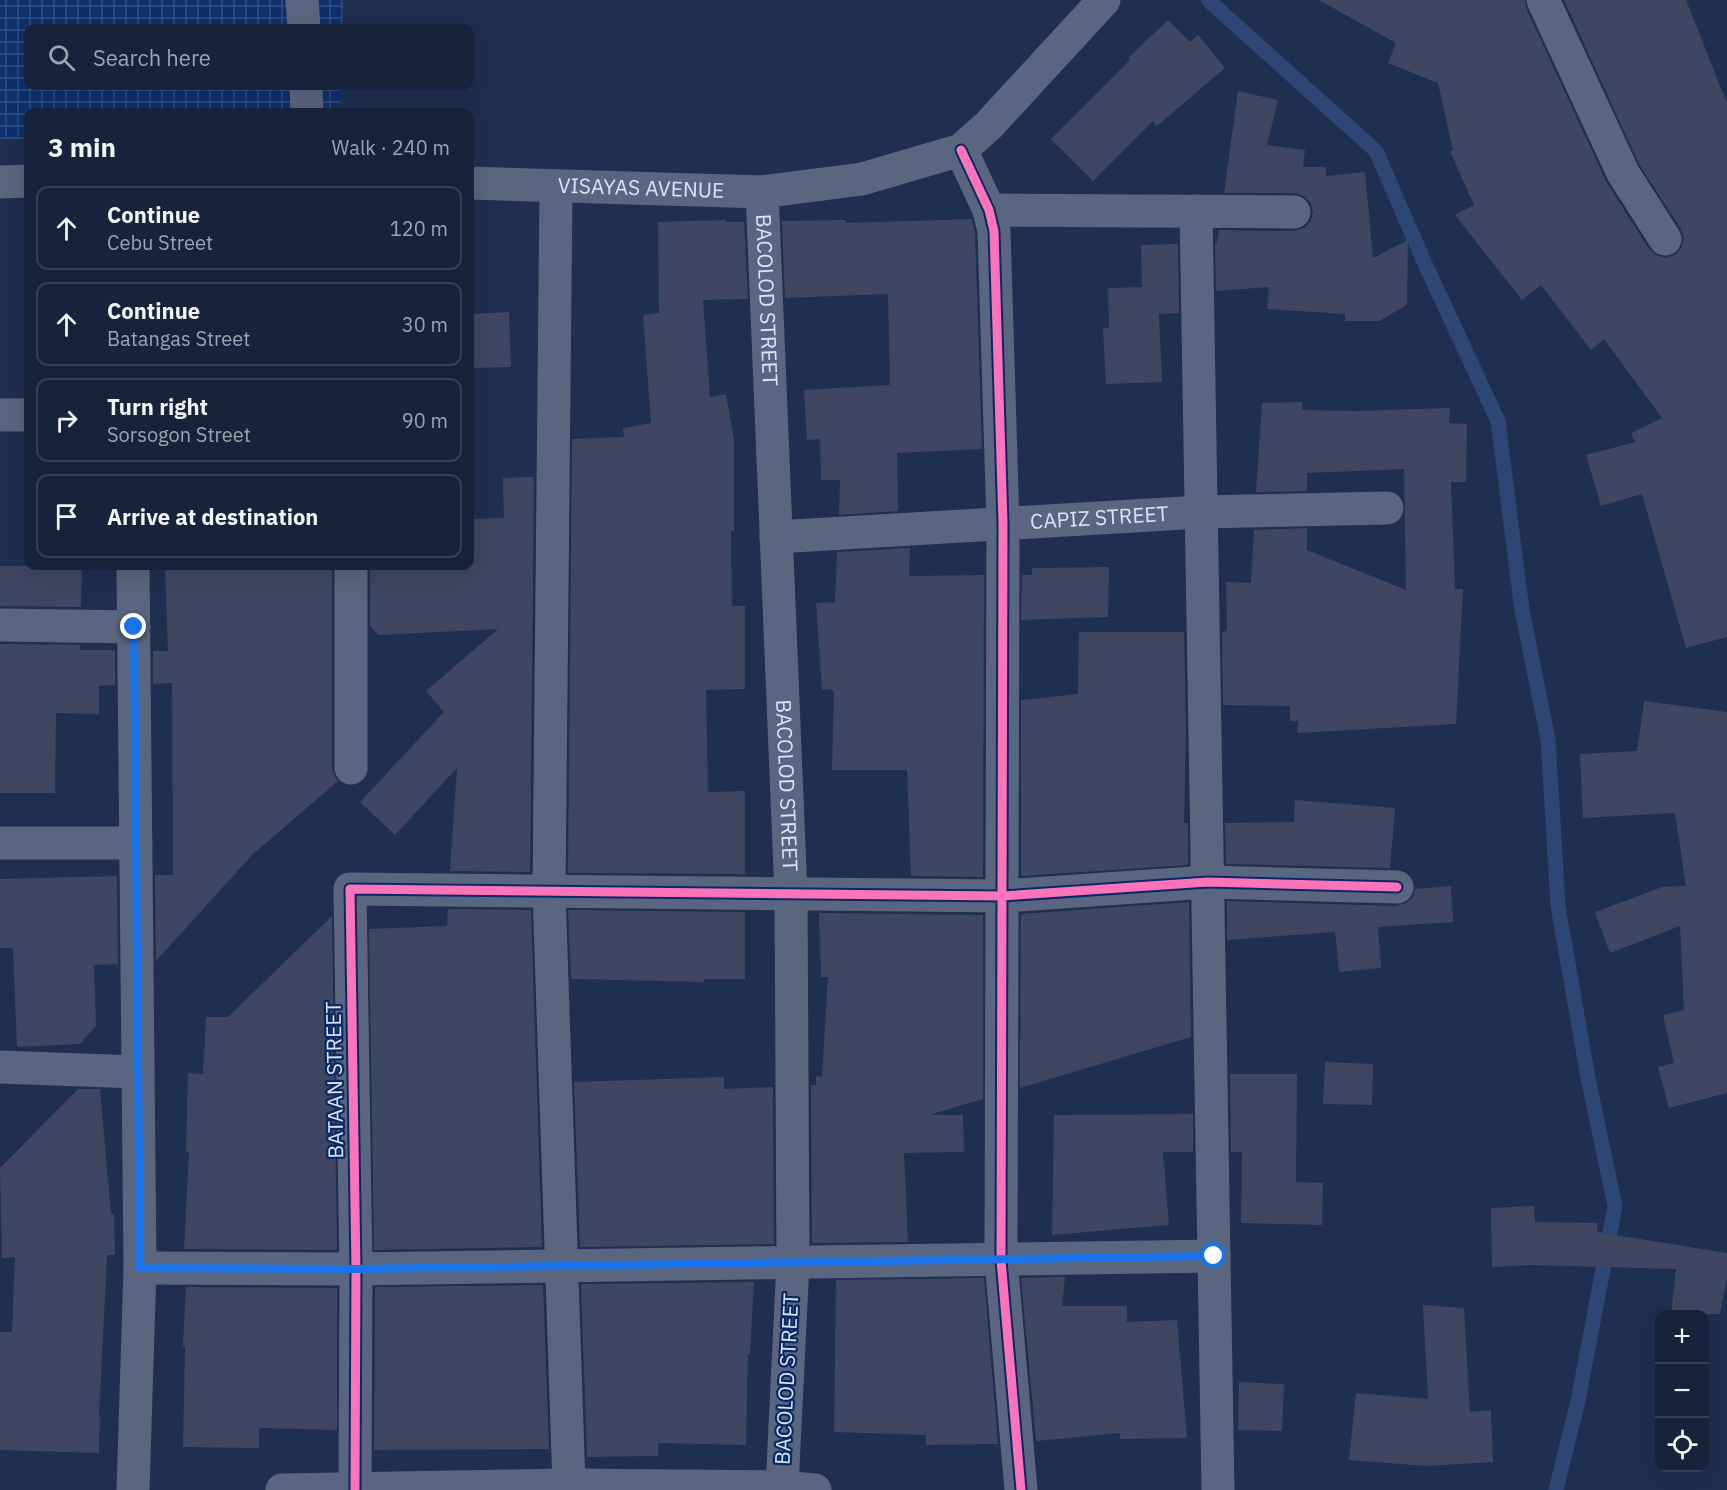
<!DOCTYPE html>
<meta charset="utf-8">
<style>
body{margin:0;font-family:"IBM Plex Sans",sans-serif;background:#1f2b42;color:#f1f3f6}
.controls{position:absolute;right:18px;bottom:18px;display:grid;overflow:hidden;border-radius:12px;box-shadow:0 6px 24px #0002}
.controls button{width:54px;height:54px;display:grid;place-items:center;padding:0;border:0;border-bottom:2px solid #354055;background:#16233b;color:#f1f3f6;font:30px sans-serif}
.stop{position:absolute;width:18px;height:18px;margin:-14px;border:4px solid #1a73e8;border-radius:50%;background:#fff}
.stop.end{background:#1a73e8;border-color:#fff;box-shadow:0 2px 6px #0008}
.list{margin:0;padding:0;list-style:none}
h2{display:flex;justify-content:space-between;align-items:center;height:78px;margin:0;padding:0 24px;font-size:26px}
h2 small{font-size:20px;font-weight:400;color:#9ea4af}
.list li{display:grid;grid-template-columns:39px 1fr auto;gap:18px;align-items:center;box-sizing:border-box;height:84px;margin:0 12px 12px;padding:0 12px;border:2px solid #354055;border-radius:12px}
.list b{display:block;font-size:22px;white-space:nowrap}
.list p{margin:0;font-size:20px;white-space:nowrap;color:#9ea4af}
.list em{font-size:20px;font-style:normal;color:#9ea4af}
.icon{flex:none;width:33px;height:33px;fill:none;stroke:currentColor;stroke-width:2;stroke-linecap:round;stroke-linejoin:round}
.map{position:relative;flex:none;width:1727px;height:1490px;overflow:hidden}
.search{position:absolute;background:#16233b;box-shadow:0 6px 24px #0002;left:24px;top:24px;width:450px;height:66px;display:flex;align-items:center;gap:15px;box-sizing:border-box;padding:0 21px;border-radius:12px;color:#9ea4af;font-size:22px}
.panel{position:absolute;background:#16233b;box-shadow:0 6px 24px #0002;left:24px;top:108px;width:450px;height:462px;border-radius:12px}
.map>svg:first-child{display:block}
</style>
<div class="map">
<svg width="1727" height="1490" viewBox="0 0 1727 1490">
<defs>
<pattern id="industrial-grid" width="8" height="8" patternUnits="userSpaceOnUse" patternTransform="scale(1.5)"><rect width="8" height="8" fill="#0f306c"/><path d="M0 4h8M4 0v8" fill="none" stroke="#314e82"/></pattern>
</defs>
<rect width="100%" height="100%" fill="#1e2f4f"/>
<!-- industrial -->
<path fill="url(#industrial-grid)" d="M0 0H343L342 28H28V86H341L340 112H28V139H0Z"/>
<g fill="none" stroke-linecap="round" stroke-linejoin="round">
<!-- stream -->
<path stroke="#2d4675" stroke-width="15" d="M1208 0 1376 151 1426 266 1498 421 1522 610 1548 739 1558 906 1588 1078 1615 1206 1578 1401 1556 1490"/>
</g>
<!-- building -->
<path fill="#3f4661" d="M1319 0H1525L1526 8 1607 183 1649 249 1656 255 1665 258 1675 255 1681 248 1684 239 1681 229 1639 164 1564 0H1686L1727 103V637L1686 648 1642 494 1601 506 1586 455 1635 442 1631 433 1662 418 1604 339 1591 350 1541 285 1522 300 1455 215 1474 205 1450 151 1453 150 1438 83 1388 63 1396 43Z
M1168 20 1190 42 1198 35 1225 68 1157 126 1153 121 1093 181 1051 139 1130 60 1128 58Z
M1238 91 1278 100 1267 145 1305 150 1303 167H1326V176L1365 172 1373 258 1408 240 1407 305 1379 321H1345V314L1267 309 1269 287 1216 291 1215 243H1217L1219 230 1294 231 1304 228 1310 222 1313 213 1310 202 1304 196 1295 193H1224Z
M972 219 975 233 982 449 897 453 898 511 839 515 840 480H821L820 439 807 440 804 390 890 385 888 294 785 298 782 221 846 220V223Z
M726 220V222H744L748 299 703 300 710 397 726 394 734 440V531H731L732 606H745V689L706 690 708 792 745 791V874L568 873 572 439 624 437 623 428 651 423 643 315 659 313 658 222Z
M1178 244 1179 313 1159 314 1162 382 1106 384 1103 328H1109L1108 288 1142 287 1141 245Z
M509 312 511 367 470 368V314Z
M1302 402V410L1355 411 1450 408 1449 423 1467 424 1466 482H1451L1455 589H1463L1456 724 1297 733 1298 721H1290V706L1223 705 1222 632 1227 631 1226 582 1251 583 1254 530 1307 528V550L1406 590 1404 469 1307 473V491L1256 492 1262 403Z
M534 477 530 872 450 871 457 768 395 835 360 802 444 712 426 691 498 629 378 635 370 625V566H470V519L504 518 503 478Z
M910 548 909 576 984 575 983 877 911 876 907 770H832L834 691H832V689L822 690 816 603 835 602 837 552Z
M0 566H82L81 607 0 606Z
M165 566H332V768L335 777 338 781 252 855 156 961 155 875H173L172 683 153 684V651H168Z
M1109 567 1108 617 1021 620 1022 575H1032V568Z
M1079 632H1184L1186 729 1184 823H1188V865L1021 876V700L1078 694Z
M0 644 80 645V650H115V685L99 686V714L56 713 55 793H0Z
M1644 701 1727 712V1093L1669 1108 1658 1067 1674 1063 1663 1015 1684 1010 1680 926 1610 953 1595 912 1662 887 1686 886 1675 813 1583 818 1580 754 1637 751Z
M1295 800 1395 808 1390 868 1226 864 1225 823 1294 822Z
M117 876 118 964 94 965 96 1026 80 1044 17 1047 13 948H0V879Z
M1451 886 1453 922 1378 927 1381 968 1339 972 1335 932 1227 940V901L1396 906 1406 903 1413 897 1415 889Z
M1189 902 1191 1037 1020 1088 1021 914Z
M448 909 531 910 542 1247 374 1250 369 929 447 926Z
M568 910 745 912V979H704V982L571 979Z
M819 913 983 915V1099L929 1115H963L964 1152 904 1153 908 1242 812 1243 811 1085H816V1076L822 1077 828 977H821Z
M332 916 337 1250 184 1249 189 1152H186L188 1073 203 1074 206 1017H228Z
M1325 1062 1373 1064 1372 1105 1323 1104Z
M1230 1074H1297L1296 1182 1323 1183 1322 1225 1241 1223 1242 1152H1231Z
M724 1077V1089L773 1087 774 1244 580 1247 574 1082Z
M78 1089H100L111 1214H114L115 1255H107L99 1414H100L99 1453 0 1450V1332H12L15 1257 2 1258 0 1168Z
M1193 1114V1152H1163L1169 1225 1052 1235 1054 1115Z
M1534 1206 1535 1222 1598 1223 1597 1232 1727 1253V1278L1720 1314H1671L1676 1269 1532 1265 1492 1267 1491 1208Z
M1065 1277 1062 1306H1127V1322L1177 1320 1187 1438 1120 1439V1433L1036 1441 1021 1278Z
M984 1278 998 1444 926 1445V1435L834 1432 836 1280Z
M754 1282 750 1354H748L746 1445 658 1443V1456L587 1457 581 1284Z
M543 1285 549 1449 374 1450 375 1287Z
M186 1287 337 1288V1430L259 1428V1448L183 1447 185 1347H183Z
M1423 1305 1464 1308 1470 1412 1491 1410 1493 1462 1426 1466 1349 1460 1356 1393 1428 1399Z
M1239 1382 1284 1384 1282 1431 1238 1430Z"/>
<g fill="none" stroke-linecap="round" stroke-linejoin="round">
<!-- minor -->
<g stroke="#5a667f" stroke-width="33">
<path d="M302 0 304 28"/>
<path d="M1543 0 1623 173 1665 239"/>
<path d="M306 86 307 112"/>
<path d="M961 150 989 210 994 231 1003 524 1001 1260 1021 1490"/>
<path d="M0 182 28 181"/>
<path id="s1" d="M470 183 762 192 862 179 961 150 989 125 1104 0"/>
<path d="M556 187 549 892 569 1485"/>
<path id="s2" d="M762 192 791 894 793 1263 782 1487"/>
<path d="M989 210 1294 212"/>
<path d="M1196 211 1218 1490"/>
<path d="M0 415H28"/>
<path id="s3" d="M776 537 1201 512 1387 508"/>
<path d="M133 566 140 1268 133 1490"/>
<path d="M0 625 134 627"/>
<path d="M351 768V566"/>
<path d="M0 843H136"/>
<path d="M0 1067 138 1072"/>
<path d="M140 1268 356 1269 1214 1256"/>
<path d="M355 1489 356 1269 350 889 1003 896 1208 882 1397 887"/>
<path d="M282 1490 569 1485 782 1487 815 1490"/>
</g>
<defs>
<path id="cycleway" d="M961 150 989 210 994 231 1003 524 1001 1260 1021 1490
M355 1489 356 1269 350 889 1003 896 1208 882 1397 887"/>
</defs>
<!-- cycleway casing -->
<use href="#cycleway" stroke="#0a2963" stroke-width="13"/>
<!-- cycleway -->
<use href="#cycleway" stroke="#fb73b8" stroke-width="9"/>
</g>
<g fill="none" stroke-linecap="round" stroke-linejoin="round">
<!-- route -->
<path stroke="#1a73e8" stroke-width="8" d="M134 627 140 1268 356 1269 1214 1256"/>
</g>
<g text-anchor="middle" stroke-width="4.5" stroke-linejoin="round" paint-order="stroke">
<!-- street labels -->
<g font-size="21" fill="#d7e4fa" stroke="#0a2963">
<text dy="7" stroke="none"><textPath href="#s1" startOffset="171">VISAYAS AVENUE</textPath></text>
<text dy="7" stroke="none"><textPath href="#s2" startOffset="108">BACOLOD STREET</textPath></text>
<text dy="7" stroke="none"><textPath href="#s3" startOffset="324">CAPIZ STREET</textPath></text>
<text dy="7" stroke="none"><textPath href="#s2" startOffset="594">BACOLOD STREET</textPath></text>
<text transform="translate(335 1080) rotate(-91)" y="7">BATAAN STREET</text>
<text transform="translate(787 1379) rotate(-87)" y="7">BACOLOD STREET</text>
</g>
</g>
</svg>
<div class="controls">
<button>+</button>
<button>−</button>
<button><svg class="icon" aria-label="locate" viewBox="0 0 24 24"><circle cx="12" cy="12" r="6"/><path d="M12 2v4M12 18v4M2 12h4M18 12h4"/></svg></button>
</div>
<div class="stop" style="left:1214px;top:1256px"></div>
<div class="stop end" style="left:134px;top:627px"></div>
<div class="search"><svg class="icon" aria-label="search" viewBox="0 0 24 24"><circle cx="10" cy="10" r="6"/><path d="M15 15l6 6"/></svg>Search here</div>
<section class="panel">
<h2>3 min<small>Walk · 240 m</small></h2>
<ul class="list">
<li><svg class="icon" aria-label="ahead" viewBox="0 0 24 24"><path d="M12 20V5M6 11l6-6 6 6"/></svg><div><b>Continue</b><p>Cebu Street</p></div><em>120 m</em></li>
<li><svg class="icon" aria-label="ahead" viewBox="0 0 24 24"><path d="M12 20V5M6 11l6-6 6 6"/></svg><div><b>Continue</b><p>Batangas Street</p></div><em>30 m</em></li>
<li><svg class="icon" aria-label="right" viewBox="0 0 24 24"><path d="M7 20v-9h11M14 6l5 5-5 5"/></svg><div><b>Turn right</b><p>Sorsogon Street</p></div><em>90 m</em></li>
<li><svg class="icon" aria-label="arrive" viewBox="0 0 24 24"><path d="M6 21V4h12l-3 4 3 4H6"/></svg><div><b>Arrive at destination</b></div></li>
</ul>
</section>
</div>
